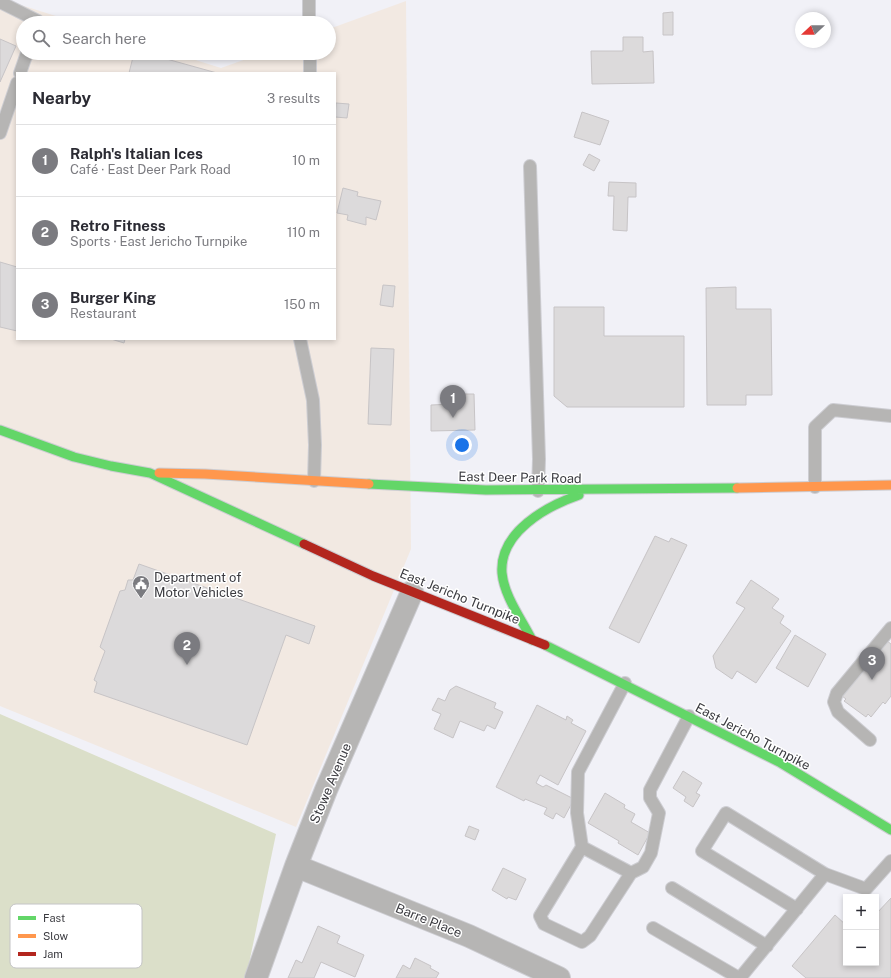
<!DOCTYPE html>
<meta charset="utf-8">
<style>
body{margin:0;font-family:"Public Sans",sans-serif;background:#f7f7f7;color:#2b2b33}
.controls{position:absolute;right:12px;bottom:12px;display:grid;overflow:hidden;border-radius:0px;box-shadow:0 2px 6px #0003}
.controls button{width:36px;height:36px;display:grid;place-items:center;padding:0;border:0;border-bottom:1px solid #e1e1e2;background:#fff;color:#2b2b33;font:20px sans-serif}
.compass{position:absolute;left:795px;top:12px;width:36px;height:36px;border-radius:50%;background:#fff;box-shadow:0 2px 6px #0003;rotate:248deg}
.you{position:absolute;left:462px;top:445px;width:14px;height:14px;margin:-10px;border:3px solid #fff;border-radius:50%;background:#1a73e8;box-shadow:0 0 0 6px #1a73e833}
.badge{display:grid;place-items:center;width:26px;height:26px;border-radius:50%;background:#7b7b80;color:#fff;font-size:13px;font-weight:700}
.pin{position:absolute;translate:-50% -33px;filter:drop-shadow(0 1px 2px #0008)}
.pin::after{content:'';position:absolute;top:21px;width:14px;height:12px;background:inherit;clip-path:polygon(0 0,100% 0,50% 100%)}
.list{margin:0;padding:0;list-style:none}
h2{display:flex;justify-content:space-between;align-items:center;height:52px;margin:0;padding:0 16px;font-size:17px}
h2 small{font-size:13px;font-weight:400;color:#7c7c81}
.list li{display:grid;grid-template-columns:26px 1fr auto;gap:12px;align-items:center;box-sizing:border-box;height:72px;padding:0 16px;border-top:1px solid #e1e1e2}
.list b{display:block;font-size:15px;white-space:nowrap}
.list p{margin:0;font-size:13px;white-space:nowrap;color:#7c7c81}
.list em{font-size:13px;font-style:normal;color:#7c7c81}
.icon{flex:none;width:22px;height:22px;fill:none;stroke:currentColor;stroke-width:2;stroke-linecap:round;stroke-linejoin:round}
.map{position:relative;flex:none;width:891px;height:978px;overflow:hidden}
.search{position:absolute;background:#fff;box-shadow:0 2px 6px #0003;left:16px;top:16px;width:320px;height:44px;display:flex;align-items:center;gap:10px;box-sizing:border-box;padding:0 14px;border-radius:22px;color:#7c7c81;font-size:15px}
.panel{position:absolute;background:#fff;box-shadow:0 2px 6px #0003;left:16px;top:72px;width:320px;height:268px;border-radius:0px}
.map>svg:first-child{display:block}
</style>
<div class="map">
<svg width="891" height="978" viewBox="0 0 891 978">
<rect width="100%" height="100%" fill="#f1f1f7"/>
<!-- commercial -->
<path fill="#f2e9e2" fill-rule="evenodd" d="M0 0H5L78 23H23V53H173L221 68 263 53H329V29L406 1 411 549 296 827 0 706ZM17 73H335V339H17Z"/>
<!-- green -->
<path fill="#dbdfc9" d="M0 714 276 834 246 978H0Z"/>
<!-- building -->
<path fill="#dcdadb" stroke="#c7c4c6" d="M673 12V35H663V13Z
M623 37H643V52L653 51 654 83 592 84 591 51H623Z
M0 39 16 46 0 82Z
M134 53H145L217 73H129Z
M336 103 349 104 347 118 335 117Z
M582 112 609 121 600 145 574 137Z
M589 154 600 160 594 171 583 165Z
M609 182 636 183V197H628L627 231 613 230 614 196H608Z
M343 188 358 192 357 196 381 201 376 220 366 217V225L347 220 348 215 337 213Z
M0 262 17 267V331L0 327Z
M383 285 395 286 393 307 380 305Z
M736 287V309H771L772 395H746V405H707L706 288Z
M554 307H604V336H684V407H567L554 396Z
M111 339H125L124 343Z
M371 348 394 349 391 425 368 424Z
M455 394H474L475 430 431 431V405L455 404Z
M655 536 669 542 671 538 687 545 639 643 609 628Z
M139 564 315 626 309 644 286 635 247 745 94 692 97 682 94 680 105 651 100 647 120 591 125 590 128 580H133Z
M751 580 779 599 772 608 784 616 780 623 791 631 756 683 737 671 732 679 716 668 713 656 745 608 736 603Z
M795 635 826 654 808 687 776 668Z
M887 641 891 644V696L885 704 883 702 871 717 868 714 866 717 844 701 846 699 842 696 867 661 870 664Z
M456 686 496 703 494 708 503 712 495 729 487 725 484 731 460 721 453 738 434 729 441 714 432 710 438 698 445 701 450 690Z
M537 705 566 720 567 716 573 720 571 723 586 731 558 785 540 775 536 783 543 787 546 785 574 799 564 818 556 813 553 819 544 814 547 808 525 799 524 801 496 787Z
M683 771 702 783 696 793 700 795 693 807 684 801 686 797 673 788Z
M605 793 625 805 624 808 635 814 631 822 650 833 638 855 618 843 619 841 588 823Z
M469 826 479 830 475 840 465 836Z
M503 868 526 879 516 900 508 897 507 899 492 890Z
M891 898V978H806L792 966 835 915 846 925V963H876V914Z
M318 926 340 936 337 943 364 955 355 977 321 962 314 978H288L296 960 302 963Z
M415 958 431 966 430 968 439 973 436 978H396L403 965 410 969Z"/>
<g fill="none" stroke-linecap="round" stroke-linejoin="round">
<defs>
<path id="lane" d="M309 0V23
M0 2 38 21 37 23
M310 53V73
M20 73 27 53
M0 133 17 83
M530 166 539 459 538 491
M300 339 313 400 315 445 314 481
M815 487V427L833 410 891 416
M625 683 578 772 577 813 582 847 631 873 643 867 651 853 659 813 650 798V790L689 716
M870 740 838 712 834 702 837 693 891 628
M582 847 540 916 544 924 582 942 590 936 631 873
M672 888 767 946
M797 909 702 851 726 813 825 874
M653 928 739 978
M740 978 825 874 866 889 891 861"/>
<path id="street" d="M296 866 469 936 559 978
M256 978 296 866 326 790 412 592"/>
<path id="fast" d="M0 430 74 457 111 466 150 473 304 544
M369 484 486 490 737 488
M532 640C522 620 504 596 502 573 499 532 547 506 579 495
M545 645 779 762 891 830"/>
<path id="slow" d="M159 473 205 474 369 484
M737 488 891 485"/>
<path id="jam" d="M304 544 373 576 545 645"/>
</defs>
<!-- lane casing -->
<use href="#lane" stroke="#cdcdd2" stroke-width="14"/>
<!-- street casing -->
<use href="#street" stroke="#cdcdd2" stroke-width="24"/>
<!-- fast casing -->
<use href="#fast" stroke="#cdcdd2" stroke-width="11"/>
<!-- slow casing -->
<use href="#slow" stroke="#cdcdd2" stroke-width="11"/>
<!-- jam casing -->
<use href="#jam" stroke="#cdcdd2" stroke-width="11"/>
<!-- lane -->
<use href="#lane" stroke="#b6b5b4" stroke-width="12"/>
<!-- street -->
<use href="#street" stroke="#b6b5b4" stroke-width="22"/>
<!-- fast -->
<use href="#fast" stroke="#63d668" stroke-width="9"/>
<!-- slow -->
<use href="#slow" stroke="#ff974d" stroke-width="9"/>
<!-- jam -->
<use href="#jam" stroke="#b3261e" stroke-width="9"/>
</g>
<!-- icons -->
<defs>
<symbol id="civic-pin" viewBox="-11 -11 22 30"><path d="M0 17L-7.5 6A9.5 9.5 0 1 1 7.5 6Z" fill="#7b7b80" stroke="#fff"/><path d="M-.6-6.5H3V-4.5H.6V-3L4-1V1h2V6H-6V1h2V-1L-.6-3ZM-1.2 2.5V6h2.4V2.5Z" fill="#fff"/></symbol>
</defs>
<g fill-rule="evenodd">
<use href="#civic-pin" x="131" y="574" width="20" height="27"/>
</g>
<g text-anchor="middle" stroke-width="3" stroke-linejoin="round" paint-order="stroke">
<!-- street labels -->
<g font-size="13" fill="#3b3b40" stroke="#fff">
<text transform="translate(520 477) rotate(1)" y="5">East Deer Park Road</text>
<text transform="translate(460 596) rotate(22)" y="5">East Jericho Turnpike</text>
<text transform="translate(753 736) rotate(28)" y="5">East Jericho Turnpike</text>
<text transform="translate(330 783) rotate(-67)" y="5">Stowe Avenue</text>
<text transform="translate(429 920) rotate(22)" y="5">Barre Place</text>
</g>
<!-- poi labels -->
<g font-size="13" fill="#3b3b40" stroke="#fff" text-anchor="start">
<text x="154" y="582">Department of<tspan x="154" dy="15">Motor Vehicles</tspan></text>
</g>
</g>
<!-- legend -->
<rect x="10" y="904" width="132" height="64" rx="6" fill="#fff" stroke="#c4c4c6" stroke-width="1"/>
<rect x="18" y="916" width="18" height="4" fill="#63d668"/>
<rect x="18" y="934" width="18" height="4" fill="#ff974d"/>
<rect x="18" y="952" width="18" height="4" fill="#b3261e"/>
<g font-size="11" fill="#3b3b40">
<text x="43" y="922">Fast</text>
<text x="43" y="940">Slow</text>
<text x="43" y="958">Jam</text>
</g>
</svg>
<div class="controls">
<button>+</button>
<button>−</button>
</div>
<svg class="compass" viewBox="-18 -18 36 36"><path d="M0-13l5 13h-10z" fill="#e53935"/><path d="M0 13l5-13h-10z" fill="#7c7c81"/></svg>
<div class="you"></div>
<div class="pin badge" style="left:453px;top:418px">1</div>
<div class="pin badge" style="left:187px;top:665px">2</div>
<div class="pin badge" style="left:872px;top:680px">3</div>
<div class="search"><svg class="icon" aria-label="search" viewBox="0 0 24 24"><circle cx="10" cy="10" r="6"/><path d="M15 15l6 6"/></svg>Search here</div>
<section class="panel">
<h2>Nearby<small>3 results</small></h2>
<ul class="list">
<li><span class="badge">1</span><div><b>Ralph's Italian Ices</b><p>Café · East Deer Park Road</p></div><em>10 m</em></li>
<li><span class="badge">2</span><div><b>Retro Fitness</b><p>Sports · East Jericho Turnpike</p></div><em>110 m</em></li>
<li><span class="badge">3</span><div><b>Burger King</b><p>Restaurant</p></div><em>150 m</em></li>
</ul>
</section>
</div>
